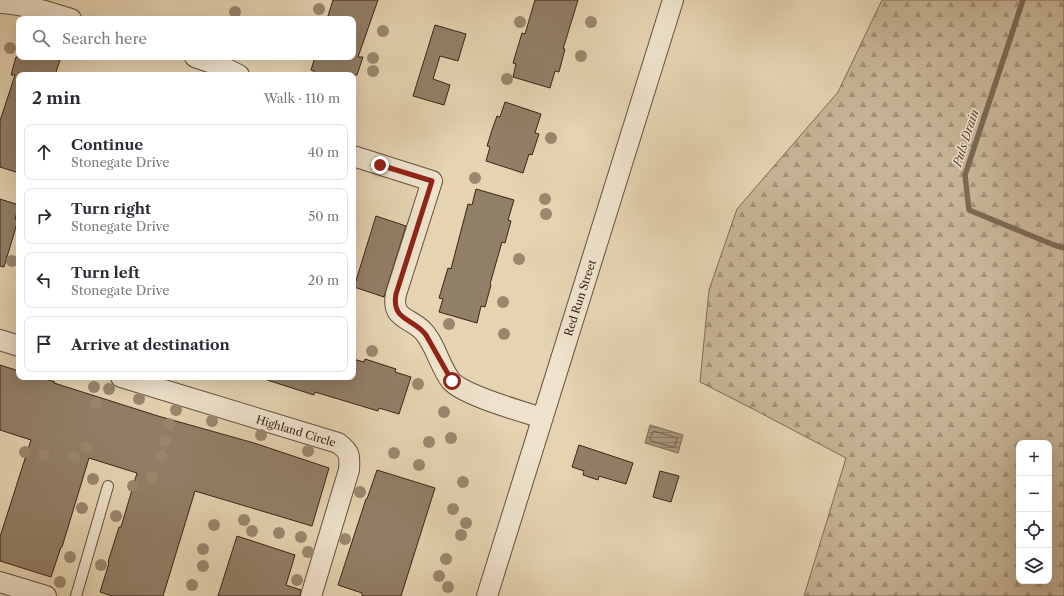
<!DOCTYPE html>
<meta charset="utf-8">
<style>
body{margin:0;font-family:"Libre Caslon Text",serif;background:#f7f7f7;color:#2b2b33}
.controls{position:absolute;right:12px;bottom:12px;display:grid;overflow:hidden;border-radius:8px;box-shadow:0 4px 16px #0002}
.controls button{width:36px;height:36px;display:grid;place-items:center;padding:0;border:0;border-bottom:1px solid #e1e1e2;background:#fff;color:#2b2b33;font:20px sans-serif}
.stop{position:absolute;width:12px;height:12px;margin:-9px;border:3px solid #8f2418;border-radius:50%;background:#fff}
.stop.end{background:#8f2418;border-color:#fff;box-shadow:0 1px 4px #0008}
.list{margin:0;padding:0;list-style:none}
h2{display:flex;justify-content:space-between;align-items:center;height:52px;margin:0;padding:0 16px;font-size:17px}
h2 small{font-size:13px;font-weight:400;color:#7c7c81}
.list li{display:grid;grid-template-columns:26px 1fr auto;gap:12px;align-items:center;box-sizing:border-box;height:56px;margin:0 8px 8px;padding:0 8px;border:1px solid #e1e1e2;border-radius:8px}
.list b{display:block;font-size:15px;white-space:nowrap}
.list p{margin:0;font-size:13px;white-space:nowrap;color:#7c7c81}
.list em{font-size:13px;font-style:normal;color:#7c7c81}
.icon{flex:none;width:22px;height:22px;fill:none;stroke:currentColor;stroke-width:2;stroke-linecap:round;stroke-linejoin:round}
.map{position:relative;flex:none;width:1064px;height:596px;overflow:hidden}
.search{position:absolute;background:#fff;box-shadow:0 4px 16px #0002;left:16px;top:16px;width:340px;height:44px;display:flex;align-items:center;gap:10px;box-sizing:border-box;padding:0 14px;border-radius:8px;color:#7c7c81;font-size:15px}
.panel{position:absolute;background:#fff;box-shadow:0 4px 16px #0002;left:16px;top:72px;width:340px;height:308px;border-radius:8px}
.map>svg:first-child{display:block}
</style>
<div class="map">
<svg width="1064" height="596" viewBox="0 0 1064 596">
<defs>
<pattern id="forest-firs" width="22" height="20" patternUnits="userSpaceOnUse"><rect width="22" height="20" fill="#c8b597"/><path d="M5 1l3.5 6h-7zM16 11l3.5 6h-7z" fill="#a3937a"/></pattern>
<pattern id="water-rules" width="6" height="5" patternUnits="userSpaceOnUse"><rect width="6" height="5" fill="#aa987d"/><path d="M0 2.5h6" fill="none" stroke="#8b7c65"/></pattern>
</defs>
<rect width="100%" height="100%" fill="#e5d3b1"/>
<filter id="stains"><feTurbulence type="fractalNoise" baseFrequency=".005" numOctaves="4"/><feColorMatrix values="0 0 0 0 .2 0 0 0 0 .09 0 0 0 0 .02 0 0 0 .5 -.17"/></filter>
<radialGradient id="worn" r=".72"><stop offset=".6" stop-color="#630" stop-opacity="0"/><stop offset="1" stop-color="#630" stop-opacity=".3"/></radialGradient>
<!-- forest -->
<path fill="url(#forest-firs)" stroke="#806c57" fill-rule="evenodd" d="M882 0H1064V596H804L846 458 753 409 700 382 709 290 737 209 838 92ZM1019 443H1049V581H1019Z"/>
<!-- water -->
<path fill="url(#water-rules)" stroke="#7c6a54" d="M650 425 683 435 678 453 645 443Z"/>
<g fill="none" stroke-linecap="round" stroke-linejoin="round">
<!-- shore -->
<path stroke="#715e4a" stroke-width="1" d="M654 431 677 438V439L675 446 673 447 651 441 650 438Z"/>
<!-- stream -->
<path stroke="#7c6a54" stroke-width="5.5" d="M1023 0 965 175 969 210 1054 245 1064 248"/>
</g>
<!-- building -->
<path fill="#927f67" stroke="#382417" d="M333 0H378L358 57H363L357 75H313L314 71 311 70 315 57H353V19H327Z
M535 0H578L563 49H565L559 72 555 71 550 88 513 77 516 64 513 63 522 33 525 34Z
M435 25 466 34 458 61 440 56 433 79 450 85 444 105 413 96Z
M16 57H61L55 75H19V173L0 167V121L15 75H11Z
M505 102 541 114 535 133 539 134 532 155 529 154 523 173 486 161 490 147 487 146 492 130 497 116 500 117Z
M476 189 514 200 508 220 511 221 505 243 502 242 490 284 491 285 485 307 481 306 477 323 439 312 443 299 439 298 448 268 451 269 468 204 472 205Z
M0 199 19 205 15 219 18 220 4 267 0 266Z
M376 216 406 226 384 297 354 287Z
M353 359 364 362 365 359 396 369 395 372 411 377 399 414 379 408 378 411 315 392 314 395 267 380V377H353Z
M0 365 19 371V377H39L55 382 54 383 158 416 254 443 329 468 312 526 195 491 163 596H112L100 592 109 563 108 562 119 527H121L137 473 89 458 62 547H61L51 577 0 561V537L31 440 0 430Z
M579 445 633 463 626 484 599 476 598 480 583 475 584 471 572 467Z
M377 470 435 488 401 596H362V593L338 585 366 499H367Z
M660 471 679 476 671 502 653 497Z
M237 536 295 555 286 585 301 590 300 596H218Z"/>
<g fill="none" stroke-linecap="round" stroke-linejoin="round">
<defs>
<path id="lane" d="M76 596 108 486"/>
<path id="street" d="M0 3C25 4 48 12 71 19
M195 57 221 66 239 75
M353 156 432 181 396 294C391 319 409 317 422 330 434 341 440 367 451 381 465 396 521 411 542 418
M0 340 19 346
M121 377 338 443C350 452 350 455 349 470L311 596
M0 582 46 596
M487 596 673 0"/>
</defs>
<!-- lane casing -->
<use href="#lane" stroke="#63503e" stroke-width="12"/>
<!-- street casing -->
<use href="#street" stroke="#63503e" stroke-width="22"/>
<!-- lane -->
<use href="#lane" stroke="#eee2cc" stroke-width="10"/>
<!-- street -->
<use href="#street" stroke="#eee2cc" stroke-width="20"/>
</g>
<!-- trees -->
<g fill="#9a876e">
<circle cx="319" cy="9" r="6"/>
<circle cx="235" cy="12" r="6"/>
<circle cx="520" cy="22" r="6"/>
<circle cx="591" cy="22" r="6"/>
<circle cx="383" cy="31" r="6"/>
<circle cx="10" cy="48" r="6"/>
<circle cx="581" cy="56" r="6"/>
<circle cx="373" cy="58" r="6"/>
<circle cx="373" cy="71" r="6"/>
<circle cx="507" cy="79" r="6"/>
<circle cx="551" cy="138" r="6"/>
<circle cx="475" cy="178" r="6"/>
<circle cx="545" cy="199" r="6"/>
<circle cx="546" cy="214" r="6"/>
<circle cx="519" cy="259" r="6"/>
<circle cx="12" cy="261" r="6"/>
<circle cx="503" cy="302" r="6"/>
<circle cx="449" cy="324" r="6"/>
<circle cx="504" cy="334" r="6"/>
<circle cx="372" cy="351" r="6"/>
<circle cx="418" cy="384" r="6"/>
<circle cx="94" cy="387" r="6"/>
<circle cx="109" cy="389" r="6"/>
<circle cx="139" cy="399" r="6"/>
<circle cx="96" cy="403" r="6"/>
<circle cx="176" cy="410" r="6"/>
<circle cx="444" cy="412" r="6"/>
<circle cx="212" cy="421" r="6"/>
<circle cx="169" cy="424" r="6"/>
<circle cx="261" cy="435" r="6"/>
<circle cx="451" cy="438" r="6"/>
<circle cx="165" cy="441" r="6"/>
<circle cx="429" cy="442" r="6"/>
<circle cx="86" cy="447" r="6"/>
<circle cx="308" cy="451" r="6"/>
<circle cx="25" cy="452" r="6"/>
<circle cx="394" cy="453" r="6"/>
<circle cx="44" cy="455" r="6"/>
<circle cx="161" cy="456" r="6"/>
<circle cx="74" cy="457" r="6"/>
<circle cx="419" cy="465" r="6"/>
<circle cx="152" cy="477" r="6"/>
<circle cx="93" cy="479" r="6"/>
<circle cx="463" cy="482" r="6"/>
<circle cx="133" cy="486" r="6"/>
<circle cx="360" cy="492" r="6"/>
<circle cx="82" cy="508" r="6"/>
<circle cx="453" cy="509" r="6"/>
<circle cx="116" cy="516" r="6"/>
<circle cx="244" cy="520" r="6"/>
<circle cx="466" cy="523" r="6"/>
<circle cx="214" cy="525" r="6"/>
<circle cx="252" cy="531" r="6"/>
<circle cx="279" cy="533" r="6"/>
<circle cx="461" cy="535" r="6"/>
<circle cx="301" cy="537" r="6"/>
<circle cx="345" cy="539" r="6"/>
<circle cx="203" cy="549" r="6"/>
<circle cx="308" cy="552" r="6"/>
<circle cx="70" cy="557" r="6"/>
<circle cx="446" cy="559" r="6"/>
<circle cx="101" cy="565" r="6"/>
<circle cx="203" cy="566" r="6"/>
<circle cx="439" cy="576" r="6"/>
<circle cx="297" cy="580" r="6"/>
<circle cx="60" cy="582" r="6"/>
<circle cx="192" cy="585" r="6"/>
<circle cx="448" cy="587" r="6"/>
</g>
<g fill="none" stroke-linecap="round" stroke-linejoin="round">
<!-- route -->
<path stroke="#8f2418" stroke-width="5" d="M380 165 432 181 396 294C391 321 414 318 426 335L452 381"/>
</g>
<g text-anchor="middle" stroke-width="3" stroke-linejoin="round" paint-order="stroke">
<!-- street labels -->
<g font-size="11" fill="#382417" stroke="#eee2cc">
<text transform="translate(580 298) rotate(-72)" y="4">Red Run Street</text>
<text transform="translate(296 431) rotate(17)" y="4">Highland Circle</text>
</g>
<!-- water labels -->
<g font-size="12" font-style="italic" fill="#5a4736" stroke="#eee2cc">
<text transform="translate(966 138) rotate(-72)" y="4">Puls Drain</text>
</g>
</g>
<rect width="100%" height="100%" filter="url(#stains)"/>
<rect width="100%" height="100%" fill="url(#worn)"/>
</svg>
<div class="controls">
<button>+</button>
<button>−</button>
<button><svg class="icon" aria-label="locate" viewBox="0 0 24 24"><circle cx="12" cy="12" r="6"/><path d="M12 2v4M12 18v4M2 12h4M18 12h4"/></svg></button>
<button><svg class="icon" aria-label="layers" viewBox="0 0 24 24"><path d="M12 4l9 5-9 5-9-5zM3 14l9 5 9-5"/></svg></button>
</div>
<div class="stop" style="left:452px;top:381px"></div>
<div class="stop end" style="left:380px;top:165px"></div>
<div class="search"><svg class="icon" aria-label="search" viewBox="0 0 24 24"><circle cx="10" cy="10" r="6"/><path d="M15 15l6 6"/></svg>Search here</div>
<section class="panel">
<h2>2 min<small>Walk · 110 m</small></h2>
<ul class="list">
<li><svg class="icon" aria-label="ahead" viewBox="0 0 24 24"><path d="M12 20V5M6 11l6-6 6 6"/></svg><div><b>Continue</b><p>Stonegate Drive</p></div><em>40 m</em></li>
<li><svg class="icon" aria-label="right" viewBox="0 0 24 24"><path d="M7 20v-9h11M14 6l5 5-5 5"/></svg><div><b>Turn right</b><p>Stonegate Drive</p></div><em>50 m</em></li>
<li><svg class="icon" aria-label="left" viewBox="0 0 24 24"><path d="M17 20v-9H6M10 6l-5 5 5 5"/></svg><div><b>Turn left</b><p>Stonegate Drive</p></div><em>20 m</em></li>
<li><svg class="icon" aria-label="arrive" viewBox="0 0 24 24"><path d="M6 21V4h12l-3 4 3 4H6"/></svg><div><b>Arrive at destination</b></div></li>
</ul>
</section>
</div>
